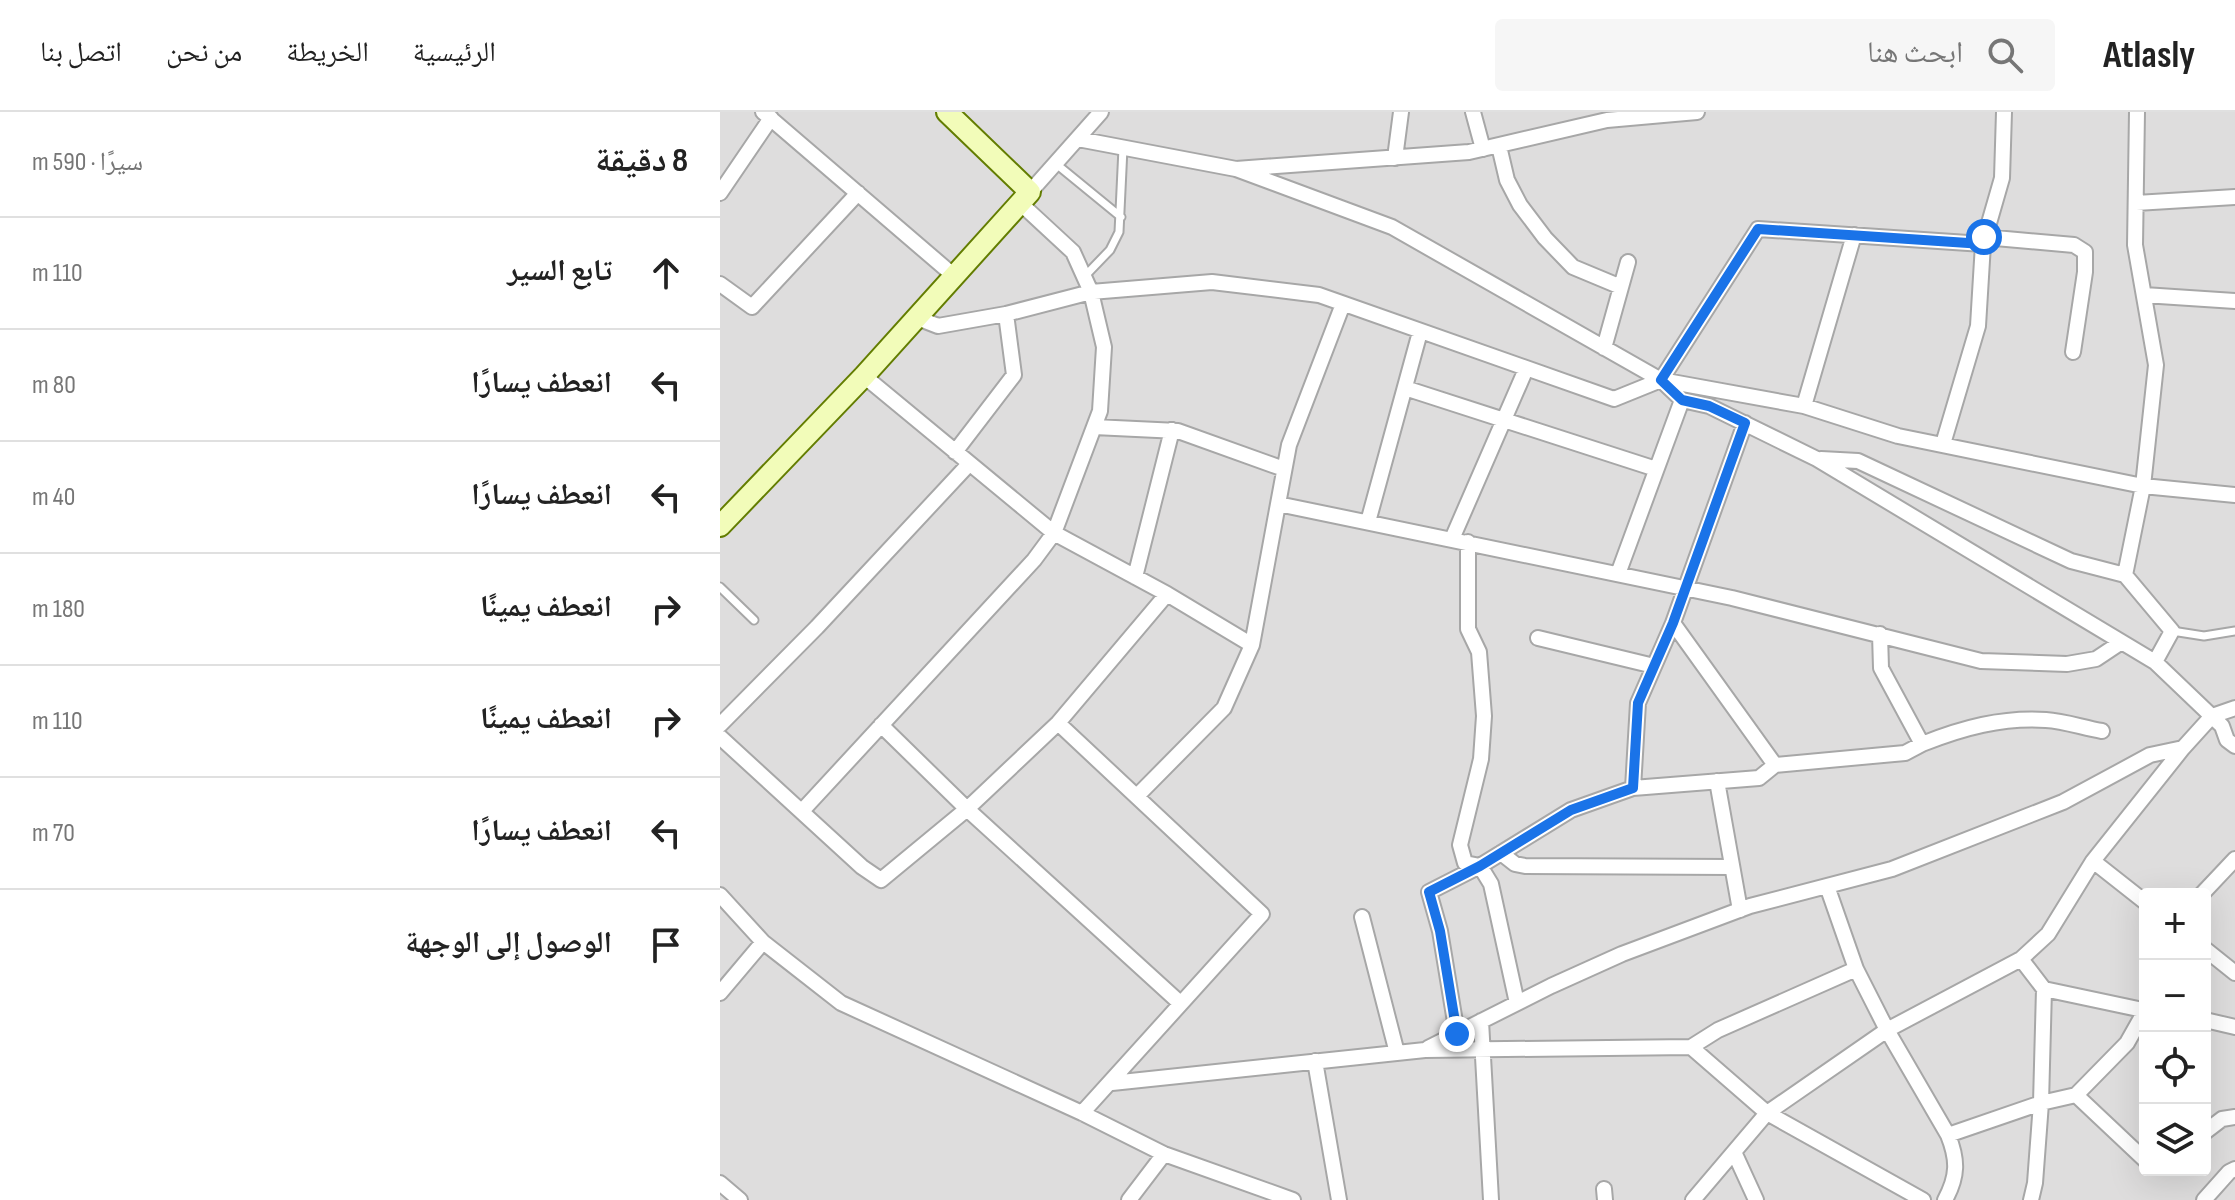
<!DOCTYPE html>
<html lang="ar">
<meta charset="utf-8">
<style>
body{margin:0;font-family:"Sofia Sans Condensed","Noto Naskh Arabic",sans-serif;background:#f6f6f6;color:#222;direction:rtl}
.controls{position:absolute;right:24px;bottom:24px;display:grid;overflow:hidden;border-radius:8px;box-shadow:0 8px 32px #0002}
.controls button{width:72px;height:72px;display:grid;place-items:center;padding:0;border:0;border-bottom:2px solid #e0e0e0;background:#fff;color:#222;font:40px sans-serif}
.stop{position:absolute;width:24px;height:24px;margin:-18px;border:6px solid #1a73e8;border-radius:50%;background:#fff}
.stop.end{background:#1a73e8;border-color:#fff;box-shadow:0 2px 8px #0008}
.list{margin:0;padding:0;list-style:none}
h2{display:flex;justify-content:space-between;align-items:center;height:104px;margin:0;padding:0 32px;font-size:34px}
h2 small{font-size:26px;font-weight:400;color:#767676}
.list li{display:grid;grid-template-columns:52px 1fr auto;gap:24px;align-items:center;box-sizing:border-box;height:112px;padding:0 32px;border-top:2px solid #e0e0e0}
.list b{display:block;font-size:30px;white-space:nowrap}
.list em{font-size:26px;font-style:normal;color:#767676}
.icon{flex:none;width:44px;height:44px;fill:none;stroke:currentColor;stroke-width:2;stroke-linecap:round;stroke-linejoin:round}
.map{position:relative;flex:none;width:1515px;height:1088px;overflow:hidden;direction:ltr}
header{display:flex;align-items:center;gap:48px;box-sizing:border-box;height:112px;padding:0 40px;background:#fff;border-bottom:2px solid #e0e0e0}
header strong{font-size:38px}
nav{display:flex;gap:44px;margin-inline-start:auto;font-size:28px}
.search{width:560px;height:72px;background:#f6f6f6;display:flex;align-items:center;gap:20px;box-sizing:border-box;padding:0 28px;border-radius:8px;color:#767676;font-size:30px}
main{display:flex}
aside{flex:1;background:#fff}
.map>svg:first-child{display:block}
</style>
<header>
<strong>Atlasly</strong>
<div class="search"><svg class="icon" aria-label="search" viewBox="0 0 24 24"><circle cx="10" cy="10" r="6"/><path d="M15 15l6 6"/></svg>ابحث هنا</div>
<nav><a>الرئيسية</a><a>الخريطة</a><a>من نحن</a><a>اتصل بنا</a></nav>
</header>
<main>
<div class="map">
<svg width="1515" height="1088" viewBox="0 0 1515 1088">
<rect width="100%" height="100%" fill="#f1eee6"/>
<!-- residential -->
<path fill="#dedddd" fill-rule="evenodd" d="M0 0H1515V1088H0ZM1425 782H1485V1058H1425Z"/>
<g fill="none" stroke-linecap="round" stroke-linejoin="round">
<defs>
<path id="lane" d="M335 51 401 105
M364 165 390 138 399 120 403 36
M0 475 34 508
M1452 519 1484 524 1515 519"/>
<path id="street" d="M43 0 233 163
M753 0 763 37
M358 27 516 57 749 40 887 8 977 0
M779 34 787 68 800 93 825 126 853 155 901 175
M675 46 681 0
M516 57 672 115 941 268 962 288 989 294 1097 347 1435 550 1502 614 1507 628 1515 634
M310 80 381 0
M0 81 51 6
M300 91 353 140 371 180 492 170 599 183 894 287 941 268 1084 294 1178 324 1423 374 1515 383
M1416 91 1515 85
M1264 125 1354 133 1365 140V160L1353 240
M0 172 32 195 138 81
M1424 183 1515 189
M623 192 569 333 558 392 1012 486 1261 549 1347 552 1376 547 1400 531
M884 236 908 150
M144 264 334 421 447 482 532 533
M941 268 1038 117 1263 132 1282 66 1284 0
M685 276 936 357
M1084 294 1134 123
M1025 311 953 511 1055 653 1185 641 1202 632
M374 315 458 319 564 357
M1223 332 1258 214 1263 132
M235 340 294 263 286 202
M1101 347 1138 349 1351 449 1405 463 1452 519 1435 550
M648 410 700 220
M732 427 806 257
M748 430V517L759 540 764 604 761 647 740 733 745 751 760 754 851 698 913 676 918 591 953 511
M898 462 962 288
M1405 463 1423 374 1436 253 1415 133 1417 0
M415 465 452 318
M447 482 338 611 247 697 460 891
M1160 522 1161 556 1202 632C1242 616 1282 605 1326 608 1344 609 1364 616 1382 619
M818 526 934 554
M338 611 542 802 362 1001
M0 613 97 515 249 352
M0 625 142 755 161 768 247 697 161 613
M997 669 1020 798
M913 676 1039 666 1055 653
M417 684 504 596 532 533 558 392
M82 699 314 448 334 421 380 299 384 235 371 180 286 202 218 214 195 205
M781 741 795 752 805 754 1012 755
M1373 749 1425 790
M1107 774 1136 857 1167 918 1228 1023 1321 991 1356 983 1407 931 1425 899
M1482 782 1515 747
M0 783 43 830 121 891 362 1001 444 1042 573 1088
M642 805 677 941
M1485 837 1515 861
M1301 847 1324 877 1423 898
M0 881 43 830
M1485 908 1515 915
M761 909 771 1088
M737 922 720 819 709 780 760 754 771 772 797 891
M971 935 998 918 1136 857
M708 936 831 874 902 842 1030 794 1172 757 1343 690 1430 643 1463 636
M595 949 619 1088
M392 971 705 938 971 935 1047 1001 1203 1088
M1356 983 1425 1048
M1485 1020 1502 1007 1515 1005
M1014 1040 1036 1088
M0 1071 20 1088
M884 1077 885 1088
M409 1088 444 1042
M973 1088 1047 1001 1167 918 1301 847 1328 822 1373 749 1463 636 1492 604 1515 596
M1225 1088C1238 1064 1238 1048 1228 1023
M1311 1088 1315 1071 1321 991 1324 877
M1484 1088 1509 1060 1515 1057"/>
<path id="secondary" d="M0 414 144 264 310 80 227 0"/>
</defs>
<!-- lane casing -->
<use href="#lane" stroke="#a7a7a7" stroke-width="11"/>
<!-- street casing -->
<use href="#street" stroke="#a7a7a7" stroke-width="18"/>
<!-- secondary casing -->
<use href="#secondary" stroke="#637d01" stroke-width="24"/>
<!-- lane -->
<use href="#lane" stroke="#fff" stroke-width="7"/>
<!-- street -->
<use href="#street" stroke="#fff" stroke-width="14"/>
<!-- secondary -->
<use href="#secondary" stroke="#f2fcb9" stroke-width="20"/>
</g>
<g fill="none" stroke-linecap="round" stroke-linejoin="round">
<!-- route -->
<path stroke="#1a73e8" stroke-width="10" d="M737 922 720 819 709 780 760 754 851 698 913 676 918 591 953 511 1025 311 989 294 962 288 941 268 1038 117 1263 132 1264 125"/>
</g>
</svg>
<div class="controls">
<button>+</button>
<button>−</button>
<button><svg class="icon" aria-label="locate" viewBox="0 0 24 24"><circle cx="12" cy="12" r="6"/><path d="M12 2v4M12 18v4M2 12h4M18 12h4"/></svg></button>
<button><svg class="icon" aria-label="layers" viewBox="0 0 24 24"><path d="M12 4l9 5-9 5-9-5zM3 14l9 5 9-5"/></svg></button>
</div>
<div class="stop" style="left:1264px;top:125px"></div>
<div class="stop end" style="left:737px;top:922px"></div>
</div>
<aside>
<h2>8 دقيقة<small>سيرًا · 590 m</small></h2>
<ul class="list">
<li><svg class="icon" aria-label="ahead" viewBox="0 0 24 24"><path d="M12 20V5M6 11l6-6 6 6"/></svg><div><b>تابع السير</b></div><em>110 m</em></li>
<li><svg class="icon" aria-label="left" viewBox="0 0 24 24"><path d="M17 20v-9H6M10 6l-5 5 5 5"/></svg><div><b>انعطف يسارًا</b></div><em>80 m</em></li>
<li><svg class="icon" aria-label="left" viewBox="0 0 24 24"><path d="M17 20v-9H6M10 6l-5 5 5 5"/></svg><div><b>انعطف يسارًا</b></div><em>40 m</em></li>
<li><svg class="icon" aria-label="right" viewBox="0 0 24 24"><path d="M7 20v-9h11M14 6l5 5-5 5"/></svg><div><b>انعطف يمينًا</b></div><em>180 m</em></li>
<li><svg class="icon" aria-label="right" viewBox="0 0 24 24"><path d="M7 20v-9h11M14 6l5 5-5 5"/></svg><div><b>انعطف يمينًا</b></div><em>110 m</em></li>
<li><svg class="icon" aria-label="left" viewBox="0 0 24 24"><path d="M17 20v-9H6M10 6l-5 5 5 5"/></svg><div><b>انعطف يسارًا</b></div><em>70 m</em></li>
<li><svg class="icon" aria-label="arrive" viewBox="0 0 24 24"><path d="M6 21V4h12l-3 4 3 4H6"/></svg><div><b>الوصول إلى الوجهة</b></div></li>
</ul>
</aside>
</main>
